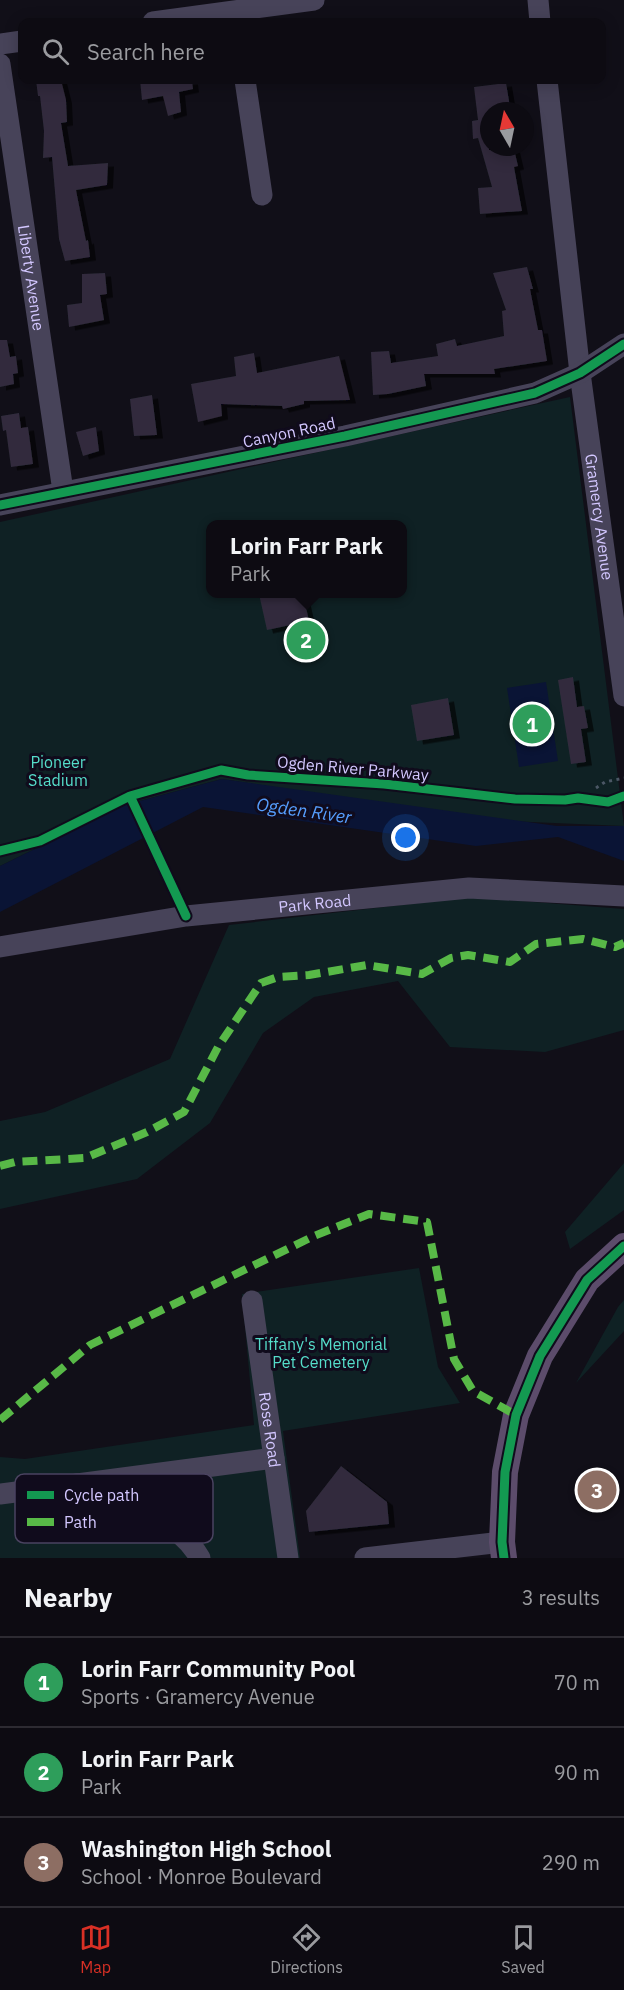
<!DOCTYPE html>
<meta charset="utf-8">
<style>
body{margin:0;font-family:"IBM Plex Sans",sans-serif;background:#1b1920;color:#f1f3f6}
.compass{position:absolute;left:480px;top:102px;width:54px;height:54px;border-radius:50%;background:#0d0b12;box-shadow:0 3px 15px #0003;rotate:351deg}
.you{position:absolute;left:406px;top:838px;width:21px;height:21px;margin:-15px;border:4px solid #fff;border-radius:50%;background:#1a73e8;box-shadow:0 0 0 9px #1a73e833}
.badge{display:grid;place-items:center;width:39px;height:39px;border-radius:50%;background:#d93025;color:#fff;font-size:20px;font-weight:700}
.pin{position:absolute;translate:-50% -50%;border:3px solid #fff;box-shadow:0 2px 6px #0006}
.popup{position:absolute;left:206px;top:520px;width:201px;height:78px;box-sizing:border-box;display:grid;place-content:center;border-radius:12px;background:#0d0b12;filter:drop-shadow(0 2px 4px #0005);font-size:20px;white-space:nowrap;color:#9a9b9f}
.popup b{font-size:22px;color:#f1f3f6}
.popup::after{content:'';position:absolute;left:50%;top:100%;margin-left:-12px;border:12px solid transparent;border-top-color:#0d0b12}
.list{margin:0;padding:0;list-style:none}
h2{display:flex;justify-content:space-between;align-items:center;height:78px;margin:0;padding:0 24px;font-size:26px}
h2 small{font-size:20px;font-weight:400;color:#9a9b9f}
.list li{display:grid;grid-template-columns:39px 1fr auto;gap:18px;align-items:center;box-sizing:border-box;height:90px;padding:0 24px;border-top:2px solid #2d2b32}
.list b{display:block;font-size:22px;white-space:nowrap}
.list p{margin:0;font-size:20px;white-space:nowrap;color:#9a9b9f}
.list em{font-size:20px;font-style:normal;color:#9a9b9f}
.icon{flex:none;width:33px;height:33px;fill:none;stroke:currentColor;stroke-width:2;stroke-linecap:round;stroke-linejoin:round}
.map{position:relative;flex:none;width:624px;height:1558px;overflow:hidden}
.search{position:absolute;background:#0d0b12;box-shadow:0 3px 15px #0003;left:18px;right:18px;top:18px;height:66px;display:flex;align-items:center;gap:15px;box-sizing:border-box;padding:0 21px;border-radius:12px;color:#9a9b9f;font-size:22px}
.sheet{height:348px;background:#0d0b12}
nav{display:flex;justify-content:space-around;align-items:center;box-sizing:border-box;height:84px;border-top:2px solid #2d2b32;background:#0d0b12;font-size:16px;color:#9a9b9f}
nav a{display:grid;justify-items:center;gap:3px}
nav .on{color:#d93025}
.map>svg:first-child{display:block}
</style>
<div class="map">
<svg width="624" height="1558" viewBox="0 0 624 1558">
<defs>
<filter id="shadow"><feDropShadow dx="6" dy="3.5" stdDeviation="0" flood-color="#0009"/></filter>
</defs>
<rect width="100%" height="100%" fill="#110f18"/>
<!-- green -->
<path fill="#0f2124" fill-rule="evenodd" d="M570 397 624 826 485 820 222 779 125 805 0 866V522ZM210 524H402V594H210Z
M471 897 624 909V1030L545 1052 450 1047 398 981 314 997 263 1033 210 1123 137 1179 0 1209V1121L45 1112 170 1059 229 925Z
M624 1163V1210L570 1249 565 1232Z
M419 1268 438 1367 460 1403 283 1431 300 1558H0V1457L25 1459 254 1425 242 1294Z
M624 1300V1331L576 1383 618 1307Z"/>
<!-- water -->
<path fill="#0a1435" d="M546 682 558 761 519 767 507 688Z
M222 779 557 826H624V861L558 837 476 846 203 807 0 912V866L125 805Z"/>
<!-- building -->
<path fill="#302c3c" filter="url(#shadow)" d="M36 80H61L66 100 67 122 61 123 68 166 108 163 107 185 76 190 86 241 88 240 90 257 65 261 59 239 52 157 43 158 44 131 40 96H38Z
M140 80H164V83L192 81 193 89 179 92 181 112 168 116 163 96 142 100Z
M506 83 510 107 489 111V150L514 149 518 166 514 167 522 211 480 214 478 188 492 187 478 138 473 139 472 121 478 120 474 87Z
M527 267 533 289H530L538 330H542L547 361 494 369 495 374H424L426 386 388 394 373 395 371 352 389 351 391 363 438 356 436 344 455 339 457 346 504 336 502 311 506 310 493 273Z
M105 273 107 294 100 295 104 320 69 327 67 305 82 303V274Z
M0 340H7L10 357 16 356 18 373 13 374 14 384 0 387Z
M254 353 257 373 339 356 350 400 304 401V404L283 409 282 406 221 404 222 416 198 422 191 384 236 376 234 357Z
M152 395 157 435 134 436 130 399Z
M19 413 21 428 28 427 33 464 11 467 6 430 3 431 1 416Z
M96 427 99 451 83 456 76 432Z
M259 594H303L309 621 267 630Z
M573 677 577 707 584 706 588 728 581 729 586 762 571 764 558 680Z
M448 698 454 735 417 741 411 705Z
M341 1466 387 1502 389 1524 309 1532 306 1511Z"/>
<g fill="none" stroke-linecap="round" stroke-linejoin="round">
<!-- path -->
<path stroke="#4b5765" stroke-width="3" stroke-dasharray="3 4.5" stroke-linecap="butt" d="M596 788 605 782 624 778"/>
<!-- minor -->
<g stroke="#474359" stroke-width="21">
<path d="M538 0 540 22"/>
<path d="M153 22 314 0"/>
<path d="M0 44 22 41"/>
<path id="s1" d="M0 64 63 491"/>
<path d="M245 80 262 195"/>
<path id="s2" d="M547 80 580 373 624 696"/>
<path d="M0 505 345 436 535 393 580 373 624 344"/>
<path id="s3" d="M0 947 186 916 469 888 624 896"/>
<path id="s4" d="M252 1301 288 1558"/>
<path d="M77 1484C120 1502 175 1515 200 1558"/>
<path d="M0 1494 274 1458"/>
<path d="M365 1558 502 1542"/>
</g>
<!-- major -->
<path stroke="#5c4c6b" stroke-width="26" d="M504 1558 502 1542 505 1472 516 1415 540 1356 587 1280 624 1246"/>
<!-- quiet -->
<path stroke="#58b947" stroke-width="8" stroke-dasharray="15 8" stroke-linecap="butt" d="M0 1166 15 1162 85 1158 147 1132 184 1112 218 1047 261 983 278 977 309 975 367 965 422 974 451 958 468 955 510 962 536 944 583 939 615 947 624 943
M0 1420 90 1345 314 1236 369 1214 427 1222 454 1359 473 1391 516 1415"/>
<defs>
<path id="cycleway" d="M0 505 345 436 535 393 580 373 624 344
M130 796 186 916
M0 851 40 841 130 796 221 770 248 775 384 784 515 799 565 800 578 798 608 802 624 796
M504 1558 502 1542 505 1472 516 1415 540 1356 587 1280 624 1246"/>
</defs>
<!-- cycleway casing -->
<use href="#cycleway" stroke="#100b1c" stroke-width="13"/>
<!-- cycleway -->
<use href="#cycleway" stroke="#139951" stroke-width="9"/>
</g>
<g text-anchor="middle" stroke-width="6" stroke-linejoin="round" paint-order="stroke">
<!-- street labels -->
<g font-size="16" fill="#d3c7ff" stroke="#100b1c">
<text dy="6" stroke="none"><textPath href="#s1" startOffset="216">Liberty Avenue</textPath></text>
<text transform="translate(289 432) rotate(-12)" y="6">Canyon Road</text>
<text dy="6" stroke="none"><textPath href="#s2" startOffset="440">Gramercy Avenue</textPath></text>
<text transform="translate(353 768) rotate(5)" y="6">Ogden River Parkway</text>
<text dy="6" stroke="none"><textPath href="#s3" startOffset="318">Park Road</textPath></text>
<text dy="6" stroke="none"><textPath href="#s4" startOffset="130">Rose Road</textPath></text>
</g>
<!-- park labels -->
<g font-size="16" fill="#55ddca" stroke="#100b1c">
<text x="58" y="768">Pioneer<tspan x="58" dy="18">Stadium</tspan></text>
<text x="321" y="1350">Tiffany's Memorial<tspan x="321" dy="18">Pet Cemetery</tspan></text>
</g>
<!-- water labels -->
<g font-size="18" font-style="italic" fill="#569efe" stroke="#100b1c">
<text transform="translate(304 811) rotate(8)" y="6">Ogden River</text>
</g>
</g>
<!-- legend -->
<rect x="15" y="1474" width="198" height="69" rx="9" fill="#100b1c" stroke="#4a4360" stroke-width="1.5"/>
<rect x="27" y="1491" width="27" height="8" fill="#139951"/>
<rect x="27" y="1518" width="27" height="8" fill="#58b947"/>
<g font-size="16" fill="#d3c7ff">
<text x="64" y="1501">Cycle path</text>
<text x="64" y="1528">Path</text>
</g>
</svg>
<svg class="compass" viewBox="-18 -18 36 36"><path d="M0-13l5 13h-10z" fill="#e53935"/><path d="M0 13l5-13h-10z" fill="#9a9b9f"/></svg>
<div class="you"></div>
<div class="pin badge" style="left:532px;top:724px;background:#2e9e5b">1</div>
<div class="pin badge" style="left:306px;top:640px;background:#2e9e5b">2</div>
<div class="popup"><b>Lorin Farr Park</b>Park</div>
<div class="pin badge" style="left:597px;top:1490px;background:#8d6e63">3</div>
<div class="search"><svg class="icon" aria-label="search" viewBox="0 0 24 24"><circle cx="10" cy="10" r="6"/><path d="M15 15l6 6"/></svg>Search here</div>
</div>
<section class="sheet">
<h2>Nearby<small>3 results</small></h2>
<ul class="list">
<li><span class="badge" style="background:#2e9e5b">1</span><div><b>Lorin Farr Community Pool</b><p>Sports · Gramercy Avenue</p></div><em>70 m</em></li>
<li><span class="badge" style="background:#2e9e5b">2</span><div><b>Lorin Farr Park</b><p>Park</p></div><em>90 m</em></li>
<li><span class="badge" style="background:#8d6e63">3</span><div><b>Washington High School</b><p>School · Monroe Boulevard</p></div><em>290 m</em></li>
</ul>
</section>
<nav>
<a class="on"><svg class="icon" aria-label="map" viewBox="0 0 24 24"><path d="M3 6l6-2 6 2 6-2v14l-6 2-6-2-6 2zM9 4v14M15 6v14"/></svg>Map</a>
<a><svg class="icon" aria-label="directions" viewBox="0 0 24 24"><path d="M12 3l9 9-9 9-9-9zM9 14v-3h6M13 9l2 2-2 2"/></svg>Directions</a>
<a><svg class="icon" aria-label="saved" viewBox="0 0 24 24"><path d="M7 4h10v16l-5-4-5 4z"/></svg>Saved</a>
</nav>
